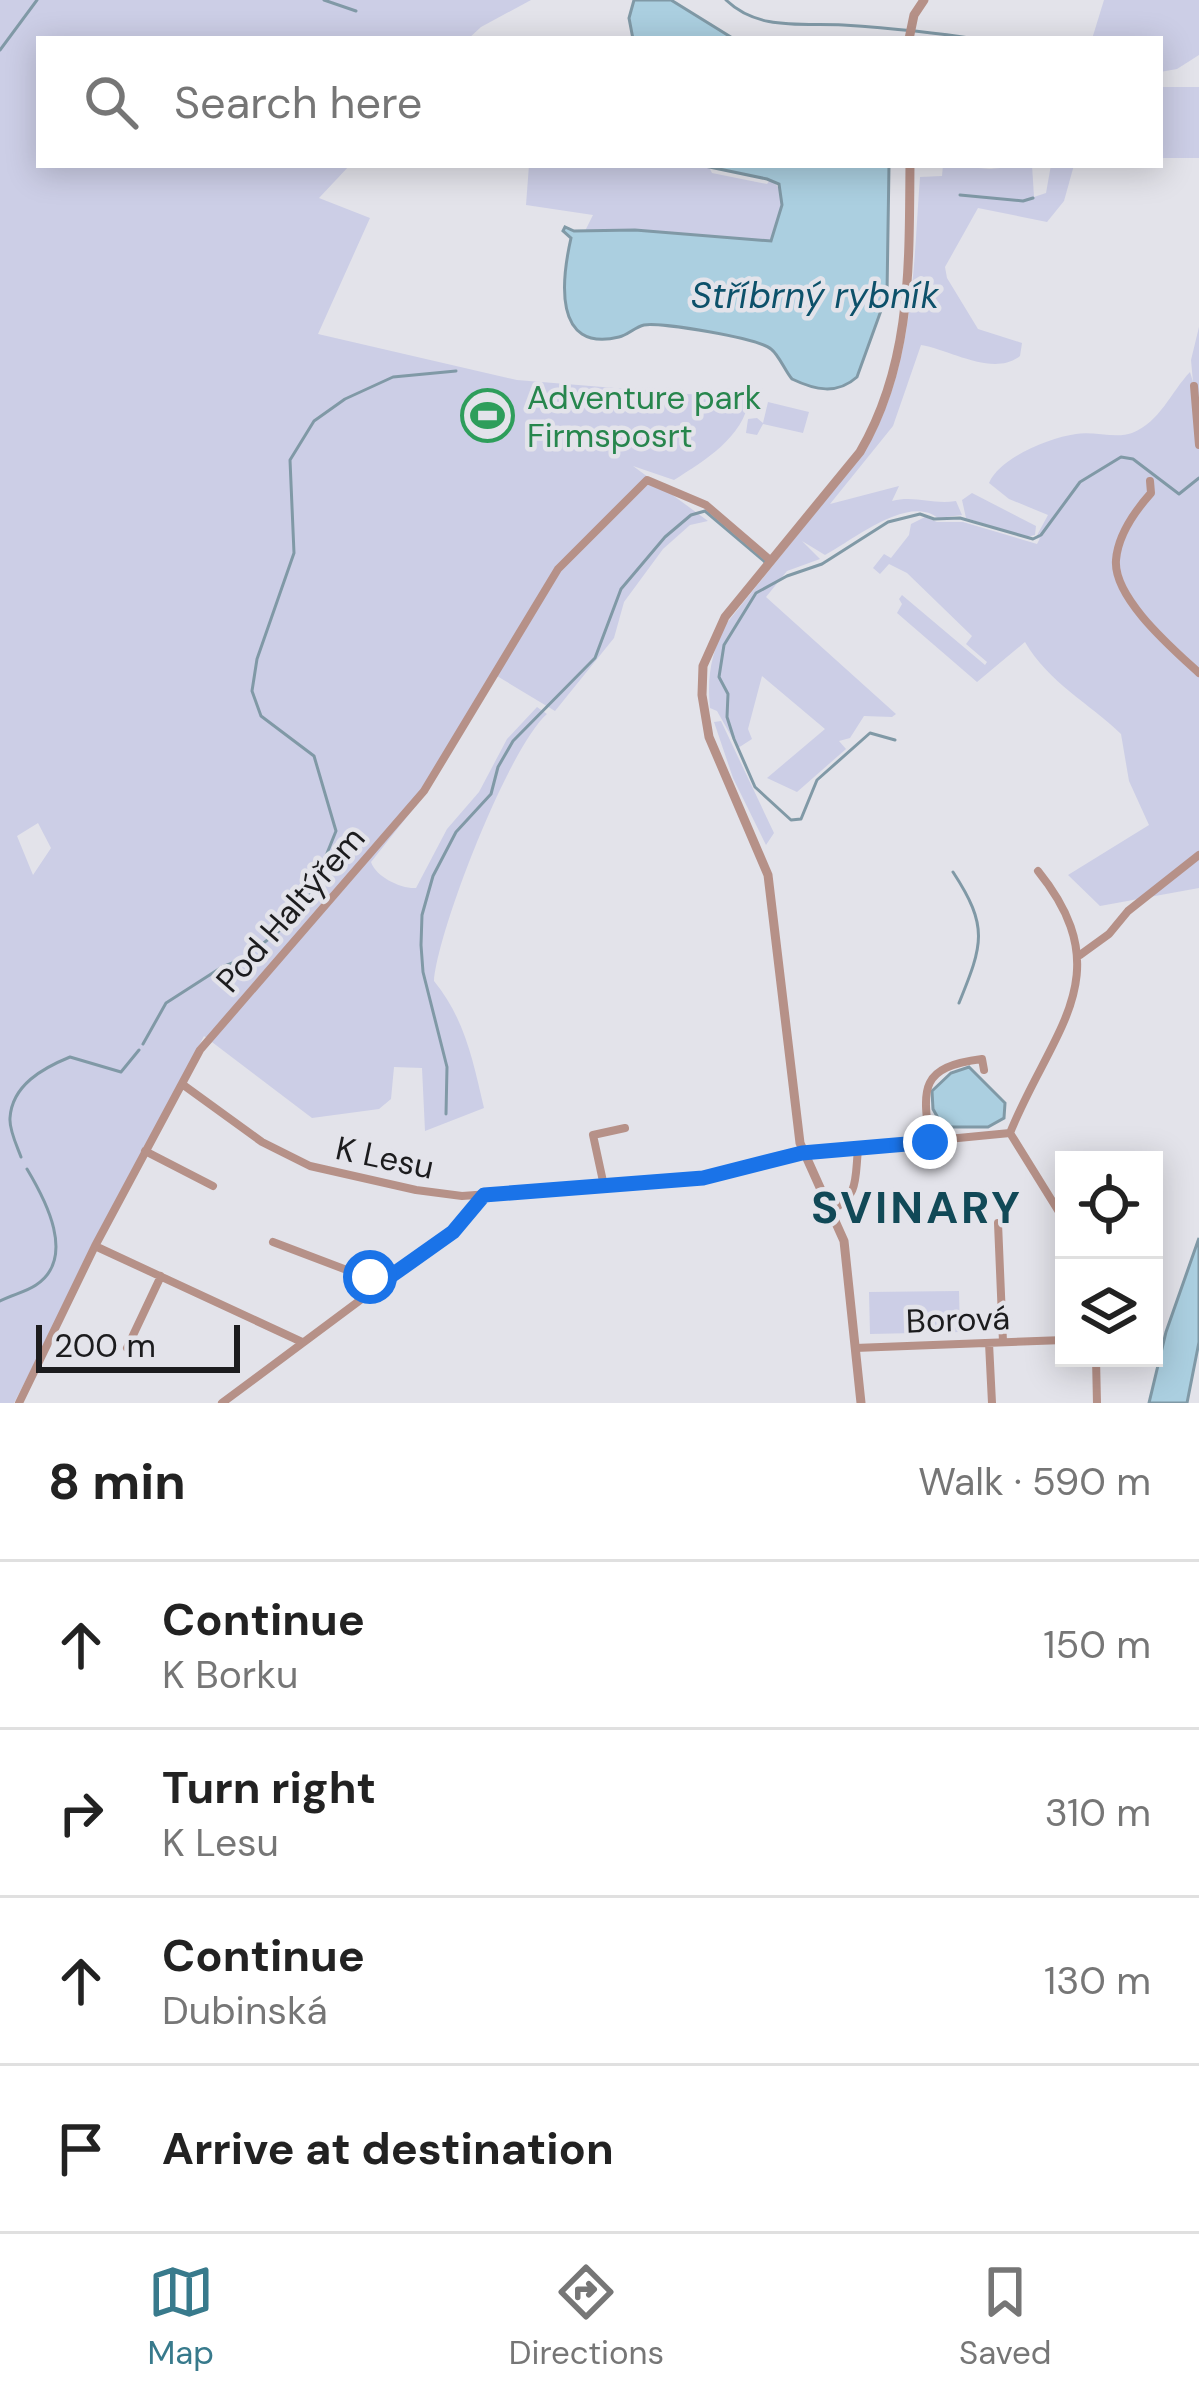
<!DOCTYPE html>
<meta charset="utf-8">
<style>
body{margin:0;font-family:"DM Sans",sans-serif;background:#f2f2f2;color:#222}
.controls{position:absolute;right:36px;bottom:36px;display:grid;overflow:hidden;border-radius:0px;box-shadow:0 6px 30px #0003}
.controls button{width:108px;height:108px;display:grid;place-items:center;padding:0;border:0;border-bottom:3px solid #e0e0e0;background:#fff;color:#222;font:60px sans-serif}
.scale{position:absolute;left:36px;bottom:30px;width:204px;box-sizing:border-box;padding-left:12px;border:6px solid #1c1c1e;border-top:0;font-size:33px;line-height:42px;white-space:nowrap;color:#1c1c1e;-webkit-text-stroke:9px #e3e3ea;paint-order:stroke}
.stop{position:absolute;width:36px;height:36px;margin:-27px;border:9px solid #1a73e8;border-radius:50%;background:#fff}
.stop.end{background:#1a73e8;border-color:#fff;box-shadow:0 3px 12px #0008}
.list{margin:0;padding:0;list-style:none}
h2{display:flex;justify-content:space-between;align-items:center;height:156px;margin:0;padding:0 48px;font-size:51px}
h2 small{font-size:39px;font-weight:400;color:#767676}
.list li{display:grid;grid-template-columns:78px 1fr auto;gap:36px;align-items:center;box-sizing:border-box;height:168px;padding:0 48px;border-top:3px solid #e0e0e0}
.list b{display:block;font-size:45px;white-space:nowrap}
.list p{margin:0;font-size:39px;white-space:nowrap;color:#767676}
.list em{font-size:39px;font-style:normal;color:#767676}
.icon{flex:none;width:66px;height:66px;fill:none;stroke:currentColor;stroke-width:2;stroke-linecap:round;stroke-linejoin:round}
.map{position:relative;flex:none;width:1199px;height:1403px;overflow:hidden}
.search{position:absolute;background:#fff;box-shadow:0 6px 30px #0003;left:36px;right:36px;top:36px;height:132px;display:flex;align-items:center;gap:30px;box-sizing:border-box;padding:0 42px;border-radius:0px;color:#767676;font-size:45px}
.sheet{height:828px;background:#fff}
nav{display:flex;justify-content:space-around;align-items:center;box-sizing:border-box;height:168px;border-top:3px solid #e0e0e0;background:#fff;font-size:33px;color:#767676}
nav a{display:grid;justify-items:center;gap:6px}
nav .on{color:#387a8c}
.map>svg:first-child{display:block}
</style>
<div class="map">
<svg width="1199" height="1403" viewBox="0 0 1199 1403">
<rect width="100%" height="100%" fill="#e3e3ea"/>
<!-- green -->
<path fill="#cccee6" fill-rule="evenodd" d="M0 0H531L481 27 468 39H39V165H350L319 198 370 218 318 334 517 380 749 399C744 437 704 461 674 480L633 466 708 521 690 525 663 549 624 602 614 638 555 711 497 676 422 798 371 862C376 877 401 889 416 888L447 829 479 792 507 739 537 707 547 714C509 747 438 929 434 981 465 1019 473 1061 484 1108L425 1131 422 1068 394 1067 391 1099 379 1109 312 1118 204 1036 14 1403H0ZM38 823 51 848 33 875 17 836Z
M1104 0H1199V55L1177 69 1160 72V39H1092Z
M1160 87H1199V158H1160Z
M529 165H700L709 167 712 173 767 184 770 180C792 193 782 224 771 243L636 230 585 231 593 215 526 205Z
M943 165 990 169 1032 165 1034 197 1046 193 1051 165H1074L1064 201 1047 222 978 208 945 267 947 278 978 329 1022 343 1020 356C993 377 951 350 921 345L893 426 830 504 899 486 892 501C915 495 933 505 956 501L962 515 938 518C908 494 853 540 825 555L802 541 820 559 787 571 766 597 896 714 892 717 864 716 850 738 839 741 846 749 797 792 767 778 825 729 762 676 748 729 752 739 738 748 717 711 710 708C707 675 711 654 726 624L866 450C914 366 913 270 920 177L942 176Z
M1199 327V888L1100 906 1068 875 1149 825 1129 781 1121 734C1089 703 1049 683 1025 642L977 682 897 613 902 604 899 599 902 595 985 665 987 662 966 644 972 636 907 573 889 564 880 574 873 568 884 554 891 558 909 535 911 524 925 517 937 522H963L1037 544 1040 538 1035 539 1048 515 1009 499 989 483C1000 458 1048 438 1076 434 1094 431 1116 439 1132 433 1160 422 1171 392 1190 372L1193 382 1191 360Z
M768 402 809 412 803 433 763 424 757 435 746 433 748 419 757 418 763 423Z
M972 493 1036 526 1035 535 1026 537 966 518 962 500Z
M721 721 774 833 766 845 733 778 714 722Z
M959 1291 960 1332 870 1334 869 1292Z"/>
<!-- water -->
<path fill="#abcfe0" stroke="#8099a6" stroke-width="3" d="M634 0H671L734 39H633L629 18Z
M700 165H889L887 294 857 377C837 395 815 390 792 379 785 371 779 355 771 349 758 338 661 322 644 325 635 327 628 335 619 337 552 353 562 278 571 238L563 231 565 227 574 231 635 230 771 241 782 205 779 184 767 179Z
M969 1067 1005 1103 1004 1118 988 1127H943L933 1109 932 1091 951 1073Z
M1199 1238V1342L1187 1403H1149L1166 1332Z"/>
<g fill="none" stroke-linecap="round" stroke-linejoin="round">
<!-- stream -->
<path stroke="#8099a6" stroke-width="3" d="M324 0 356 11
M726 0C758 31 802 23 843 25 888 28 932 32 976 39
M0 50 37 0
M960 195 1023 201 1033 198
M895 740 870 733 817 780 801 819 791 820 755 787 734 739 727 717 728 694 719 677 724 645 756 593 787 576 822 564 888 522 920 514 934 519 960 518 1033 539 1041 535 1080 482 1121 457 1133 459 1179 494 1199 478
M953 872C989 927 983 944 959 1003
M143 1044 166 1003 222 967 243 959 297 917 311 893 336 831 314 756 261 716 252 691 257 659 294 553 290 460 314 421 345 399 393 377 456 371
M446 1114 447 1067 423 972 421 945 422 915 433 876 456 832 491 794 498 767 513 741 595 658 621 589 665 537 691 515 705 511 765 562
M21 1157C17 1146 9 1130 10 1118 12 1085 43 1068 70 1057L121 1072 139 1050
M0 1301C11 1295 26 1292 36 1285 77 1258 45 1199 27 1169"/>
<!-- minor -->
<path stroke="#b69188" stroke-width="8" d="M1194 386 1199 445
M1150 481 1151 493C1135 511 1118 534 1116 560 1113 598 1173 649 1199 673
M1080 955 1109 934 1128 911 1199 855
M182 1084 262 1142 310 1166 416 1190 462 1196 703 1178 803 1153 1010 1133C1051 1031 1122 975 1038 871
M1010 1133 1064 1220
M930 1142C922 1087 920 1067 982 1059L984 1070
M145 1151 213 1186
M604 1186 593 1135 625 1128
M832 1209C859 1198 855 1176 858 1150
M998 1223 1003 1342
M273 1242 381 1283
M95 1246 302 1342
M989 1343 992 1403
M127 1348 161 1276
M855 1348 1064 1340
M1096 1358 1097 1403
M19 1403 95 1246 200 1050 424 791 558 569 647 480 706 505 770 560
M222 1403 453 1231 483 1196"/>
<!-- tertiary -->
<path stroke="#b69188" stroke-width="9" d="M909 39 914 15 924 0
M861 1403 844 1241 800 1143 768 875 709 737 702 695 703 666 725 617 860 452C912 363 909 265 910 165"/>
</g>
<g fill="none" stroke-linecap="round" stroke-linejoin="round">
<!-- route -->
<path stroke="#1a73e8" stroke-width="15" d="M370 1277 381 1283 453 1232 484 1195 703 1178 802 1153 930 1142"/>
</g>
<!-- icons -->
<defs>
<symbol id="stadium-ring" viewBox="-11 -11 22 22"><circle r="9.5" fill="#e3e3ea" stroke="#2e9e5b" stroke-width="1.5"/><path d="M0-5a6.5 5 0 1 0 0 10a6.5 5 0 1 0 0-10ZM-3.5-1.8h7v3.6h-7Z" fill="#2e9e5b"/></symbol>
</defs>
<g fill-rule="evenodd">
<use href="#stadium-ring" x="458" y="386" width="59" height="59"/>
</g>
<g text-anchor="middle" stroke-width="9" stroke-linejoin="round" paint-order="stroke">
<!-- leisure labels -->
<g font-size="33" fill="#27864d" stroke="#e3e3ea" text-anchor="start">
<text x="527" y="409">Adventure park<tspan x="527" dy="38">Firmsposrt</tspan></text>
</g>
<!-- street labels -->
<g font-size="33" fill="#1c1c1e" stroke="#e3e3ea">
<text transform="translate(290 909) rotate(-49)" y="12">Pod Haltýřem</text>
<text transform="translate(385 1157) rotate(12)" y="12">K Lesu</text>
<text transform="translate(958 1319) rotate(-2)" y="12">Borová</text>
</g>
<!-- water labels -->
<g font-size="36" font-style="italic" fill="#0d516a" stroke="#e3e3ea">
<text x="815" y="308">Stříbrný rybník</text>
</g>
<!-- district labels -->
<g font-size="45" font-weight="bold" letter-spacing="3" fill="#114957" stroke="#e3e3ea">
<text x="917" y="1223">SVINARY</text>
</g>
</g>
</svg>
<div class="controls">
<button><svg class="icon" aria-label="locate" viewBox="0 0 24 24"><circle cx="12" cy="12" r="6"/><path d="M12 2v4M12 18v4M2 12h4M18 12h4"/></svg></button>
<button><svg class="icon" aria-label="layers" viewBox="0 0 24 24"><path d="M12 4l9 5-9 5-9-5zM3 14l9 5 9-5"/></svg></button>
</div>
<div class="scale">200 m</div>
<div class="stop" style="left:370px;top:1277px"></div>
<div class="stop end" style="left:930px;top:1142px"></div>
<div class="search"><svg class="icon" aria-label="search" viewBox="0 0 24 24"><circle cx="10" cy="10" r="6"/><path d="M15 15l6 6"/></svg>Search here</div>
</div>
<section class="sheet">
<h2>8 min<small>Walk · 590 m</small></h2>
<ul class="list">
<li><svg class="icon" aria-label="ahead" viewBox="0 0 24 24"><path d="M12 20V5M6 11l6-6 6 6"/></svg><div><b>Continue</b><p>K Borku</p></div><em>150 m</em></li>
<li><svg class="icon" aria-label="right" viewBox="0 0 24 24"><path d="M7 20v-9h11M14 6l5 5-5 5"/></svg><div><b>Turn right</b><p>K Lesu</p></div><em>310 m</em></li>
<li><svg class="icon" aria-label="ahead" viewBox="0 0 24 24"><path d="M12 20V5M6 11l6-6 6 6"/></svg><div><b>Continue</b><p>Dubinská</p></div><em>130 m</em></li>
<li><svg class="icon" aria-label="arrive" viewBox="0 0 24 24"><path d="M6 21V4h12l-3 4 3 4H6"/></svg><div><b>Arrive at destination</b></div></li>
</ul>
</section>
<nav>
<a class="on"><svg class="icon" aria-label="map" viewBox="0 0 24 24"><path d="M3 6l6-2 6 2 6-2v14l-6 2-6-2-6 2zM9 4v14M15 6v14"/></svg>Map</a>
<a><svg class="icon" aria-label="directions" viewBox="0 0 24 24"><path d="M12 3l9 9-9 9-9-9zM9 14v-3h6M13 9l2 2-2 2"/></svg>Directions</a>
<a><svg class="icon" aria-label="saved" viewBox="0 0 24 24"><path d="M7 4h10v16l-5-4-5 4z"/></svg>Saved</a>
</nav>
